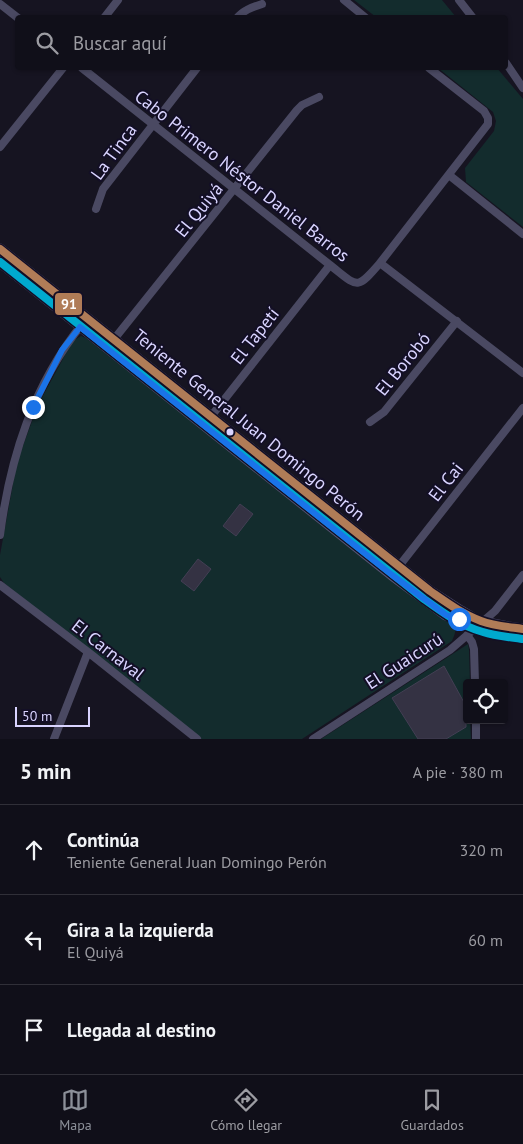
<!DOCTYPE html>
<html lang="es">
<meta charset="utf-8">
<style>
body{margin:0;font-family:"PT Sans",sans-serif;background:#1e1d26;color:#f1f3f6}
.controls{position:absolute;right:15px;bottom:15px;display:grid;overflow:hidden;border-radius:5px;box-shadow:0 1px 4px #0004}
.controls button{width:45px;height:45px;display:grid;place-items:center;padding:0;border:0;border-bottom:1px solid #302f38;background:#100f19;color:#f1f3f6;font:25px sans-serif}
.scale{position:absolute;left:15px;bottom:12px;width:75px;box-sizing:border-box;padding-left:5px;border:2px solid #d9d4ff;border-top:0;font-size:14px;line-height:18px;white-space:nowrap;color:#d9d4ff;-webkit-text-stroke:4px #130f26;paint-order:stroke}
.stop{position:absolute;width:15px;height:15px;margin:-11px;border:4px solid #1a73e8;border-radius:50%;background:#fff}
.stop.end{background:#1a73e8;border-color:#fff;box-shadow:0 1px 5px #0008}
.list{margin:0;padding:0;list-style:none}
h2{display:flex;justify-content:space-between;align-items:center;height:65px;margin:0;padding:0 20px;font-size:21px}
h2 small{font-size:16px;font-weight:400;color:#9c9ca2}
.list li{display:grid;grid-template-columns:32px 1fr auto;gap:15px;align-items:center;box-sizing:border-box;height:90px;padding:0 20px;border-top:1px solid #302f38}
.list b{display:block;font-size:19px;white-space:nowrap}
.list p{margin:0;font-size:16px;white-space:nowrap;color:#9c9ca2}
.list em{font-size:16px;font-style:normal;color:#9c9ca2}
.icon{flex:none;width:28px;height:28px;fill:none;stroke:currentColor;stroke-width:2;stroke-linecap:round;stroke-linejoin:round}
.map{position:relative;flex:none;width:523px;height:739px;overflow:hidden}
.search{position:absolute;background:#100f19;box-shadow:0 1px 4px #0004;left:15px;right:15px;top:15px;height:55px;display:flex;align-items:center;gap:12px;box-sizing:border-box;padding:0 18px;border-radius:5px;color:#9c9ca2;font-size:19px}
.sheet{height:335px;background:#100f19}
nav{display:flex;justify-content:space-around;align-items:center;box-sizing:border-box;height:70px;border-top:1px solid #302f38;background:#100f19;font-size:14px;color:#9c9ca2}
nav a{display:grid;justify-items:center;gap:2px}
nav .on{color:#8c9099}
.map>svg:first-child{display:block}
</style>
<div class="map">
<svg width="523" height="739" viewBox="0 0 523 739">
<rect width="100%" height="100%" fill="#161421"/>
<!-- green -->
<path fill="#132c2d" d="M354 0H442L456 17H376Z
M438 68H497L523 99V227L466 182 465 168 494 131 496 121 493 112Z
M81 336 86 338 423 603C430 608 455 620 455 629 456 633 453 638 452 641L302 739H201L4 583 0 577V555L17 462 38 405 71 344 76 339Z
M468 644 469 650 470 683H467V720H470L471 739H321Z"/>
<!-- building -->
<path fill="#343243" stroke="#433f54" d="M240 504 253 514 236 536 223 526Z
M198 559 211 569 194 591 181 581Z
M444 666 466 706V727L446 739H418L392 698Z"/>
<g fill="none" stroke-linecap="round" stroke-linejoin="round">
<!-- minor -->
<path stroke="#4a4962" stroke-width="8" d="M344 0 366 18
M459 0 473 18
M0 4 18 18
M104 18 118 0
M237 18C243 10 253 7 262 4
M506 63 523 88
M82 68 330 265C358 287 356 291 380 263L488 124V118L484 111 429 68
M0 147 63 68
M449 175 523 234
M96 209 103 189 197 68
M380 263 523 373
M111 343 297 110 302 105 319 97
M209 419 330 265
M370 422 384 412 457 321
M0 535C10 458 33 385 83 323
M396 570 523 408
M0 585 88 652 197 739
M467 635 472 642 474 649 475 683
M476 720V739
M54 739 88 652
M313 739 450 650 495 611 523 575"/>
<!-- secondary -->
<path stroke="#575674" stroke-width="11" d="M0 249 430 591 461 611 473 618
M0 262 392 575 446 615 459 619 482 622 508 627 523 629"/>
<defs>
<path id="bus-1" d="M0 249 430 591C446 602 462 614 481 621 494 626 509 627 523 629"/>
<path id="bus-2" d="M0 262 424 599C442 612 461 626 483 632 495 636 509 637 522 639"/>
</defs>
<!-- bus-1 casing -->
<use href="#bus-1" stroke="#130f26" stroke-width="11"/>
<!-- bus-2 casing -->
<use href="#bus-2" stroke="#130f26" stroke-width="11"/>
<!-- bus-1 -->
<use href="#bus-1" stroke="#b07c57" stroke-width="8"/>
<!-- bus-2 -->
<use href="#bus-2" stroke="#00a9ce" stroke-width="8"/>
</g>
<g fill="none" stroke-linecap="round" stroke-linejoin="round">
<!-- route -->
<path stroke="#1a73e8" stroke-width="6" d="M33 407 62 350 80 327 392 575 446 615 459 619"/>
</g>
<!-- markers -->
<circle fill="#d9d4ff" stroke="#130f26" stroke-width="2" cx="230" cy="432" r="4.5"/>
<g text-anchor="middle" stroke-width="4" stroke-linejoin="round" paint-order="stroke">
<!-- street labels -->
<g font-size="18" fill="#d9d4ff" stroke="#130f26">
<text transform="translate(114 152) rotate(-54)" y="6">La Tinca</text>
<text transform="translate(242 176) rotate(38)" y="6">Cabo Primero Néstor Daniel Barros</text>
<text transform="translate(199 210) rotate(-51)" y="6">El Quiyá</text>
<text transform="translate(255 336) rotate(-52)" y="6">El Tapetí</text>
<text transform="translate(403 364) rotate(-51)" y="6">El Borobó</text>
<text transform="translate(249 425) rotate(39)" y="6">Teniente General Juan Domingo Perón</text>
<text transform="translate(446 482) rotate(-52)" y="6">El Cai</text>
<text transform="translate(108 650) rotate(38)" y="6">El Carnaval</text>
<text transform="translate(404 661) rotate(-33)" y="6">El Guaicurú</text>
</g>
</g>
<rect stroke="#130f26" stroke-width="2" x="54" y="292" width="29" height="24" rx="5" fill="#b07c57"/>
<g font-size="14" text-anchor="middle" font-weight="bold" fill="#fff">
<text x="69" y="309">91</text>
</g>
</svg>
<div class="controls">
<button><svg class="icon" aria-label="locate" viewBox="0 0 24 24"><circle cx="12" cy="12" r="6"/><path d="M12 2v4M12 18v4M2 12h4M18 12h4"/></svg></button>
</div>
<div class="scale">50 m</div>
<div class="stop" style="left:459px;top:619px"></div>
<div class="stop end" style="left:33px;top:407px"></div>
<div class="search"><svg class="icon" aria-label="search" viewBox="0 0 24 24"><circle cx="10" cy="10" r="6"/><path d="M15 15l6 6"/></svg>Buscar aquí</div>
</div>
<section class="sheet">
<h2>5 min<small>A pie · 380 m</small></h2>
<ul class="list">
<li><svg class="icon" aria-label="ahead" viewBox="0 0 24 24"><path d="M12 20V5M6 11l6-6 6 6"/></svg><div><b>Continúa</b><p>Teniente General Juan Domingo Perón</p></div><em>320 m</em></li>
<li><svg class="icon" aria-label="left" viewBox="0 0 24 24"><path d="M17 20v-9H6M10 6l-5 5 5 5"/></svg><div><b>Gira a la izquierda</b><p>El Quiyá</p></div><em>60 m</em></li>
<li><svg class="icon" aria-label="arrive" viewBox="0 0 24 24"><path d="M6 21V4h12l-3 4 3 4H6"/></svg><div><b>Llegada al destino</b></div></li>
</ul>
</section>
<nav>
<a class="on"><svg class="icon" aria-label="map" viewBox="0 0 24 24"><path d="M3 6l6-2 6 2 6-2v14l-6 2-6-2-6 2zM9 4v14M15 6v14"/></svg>Mapa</a>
<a><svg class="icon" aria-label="directions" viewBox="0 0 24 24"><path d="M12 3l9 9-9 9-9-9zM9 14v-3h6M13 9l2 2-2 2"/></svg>Cómo llegar</a>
<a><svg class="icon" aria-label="saved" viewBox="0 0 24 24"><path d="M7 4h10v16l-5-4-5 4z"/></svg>Guardados</a>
</nav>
